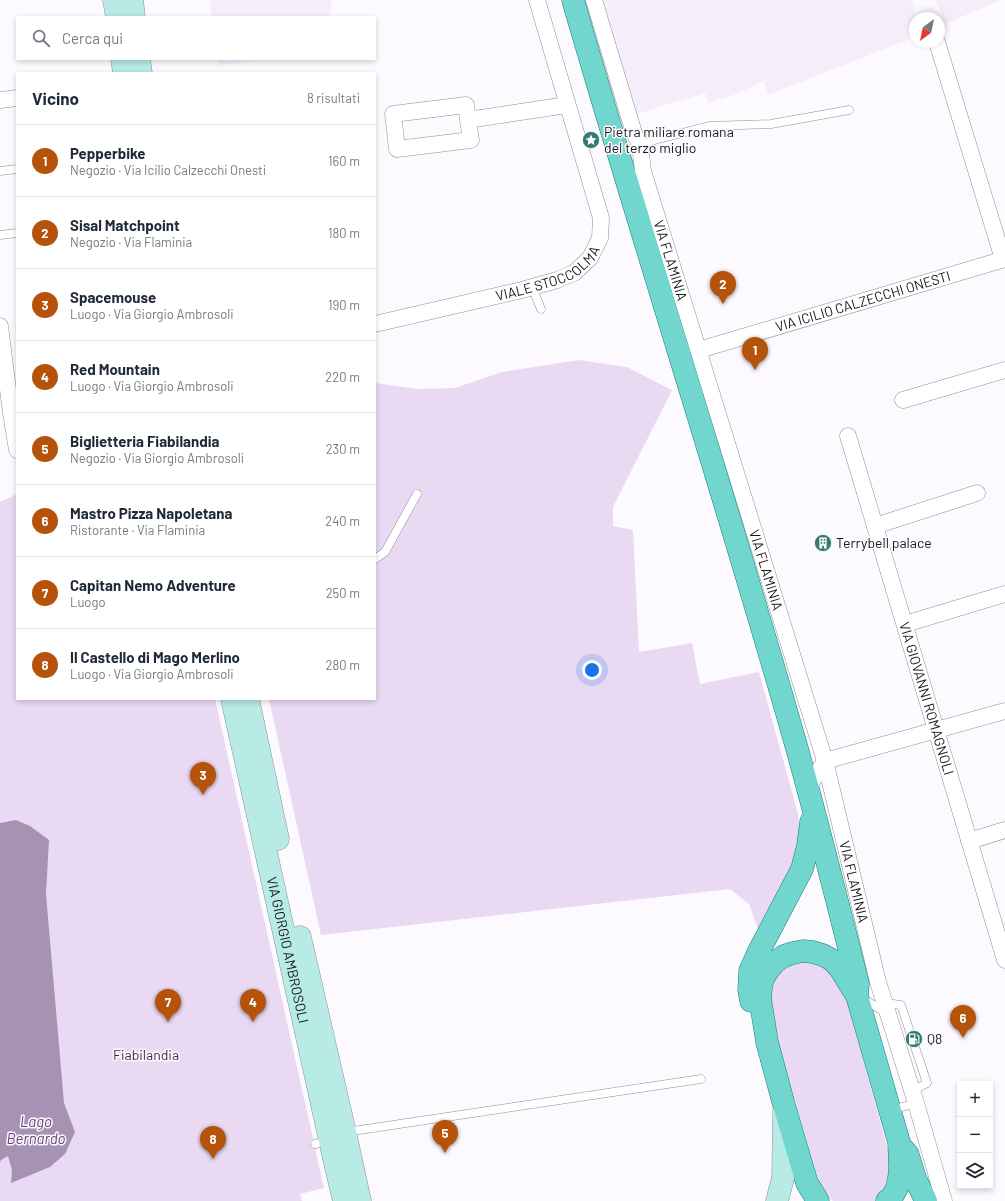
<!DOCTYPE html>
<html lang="it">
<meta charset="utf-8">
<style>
body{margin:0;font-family:Barlow,sans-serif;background:#f6f6f7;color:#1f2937}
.controls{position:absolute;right:12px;bottom:12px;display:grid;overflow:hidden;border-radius:0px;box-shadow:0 2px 6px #0003}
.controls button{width:36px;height:36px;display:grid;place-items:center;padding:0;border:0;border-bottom:1px solid #e0e1e3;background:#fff;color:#1f2937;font:20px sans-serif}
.compass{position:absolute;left:909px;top:12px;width:36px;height:36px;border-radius:50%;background:#fff;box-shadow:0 2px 6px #0003;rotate:213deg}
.you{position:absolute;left:592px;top:670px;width:14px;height:14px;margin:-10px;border:3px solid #fff;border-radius:50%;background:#1a73e8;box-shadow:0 0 0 6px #1a73e833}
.badge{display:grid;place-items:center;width:26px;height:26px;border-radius:50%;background:#b45309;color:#fff;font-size:13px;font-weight:700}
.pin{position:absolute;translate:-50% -33px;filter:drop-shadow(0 1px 2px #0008)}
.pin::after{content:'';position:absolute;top:21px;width:14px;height:12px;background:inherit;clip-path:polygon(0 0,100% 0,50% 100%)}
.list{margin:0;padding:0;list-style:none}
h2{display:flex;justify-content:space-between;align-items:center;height:52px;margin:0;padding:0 16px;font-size:17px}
h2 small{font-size:13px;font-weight:400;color:#747a83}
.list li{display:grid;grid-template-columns:26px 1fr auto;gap:12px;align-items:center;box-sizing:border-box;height:72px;padding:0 16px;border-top:1px solid #e0e1e3}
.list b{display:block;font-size:15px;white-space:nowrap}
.list p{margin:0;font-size:13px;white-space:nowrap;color:#747a83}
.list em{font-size:13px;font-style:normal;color:#747a83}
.icon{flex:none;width:22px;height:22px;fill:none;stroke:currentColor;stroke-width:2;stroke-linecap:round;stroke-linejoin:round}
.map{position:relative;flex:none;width:1005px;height:1201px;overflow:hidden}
.search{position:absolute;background:#fff;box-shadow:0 2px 6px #0003;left:16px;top:16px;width:360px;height:44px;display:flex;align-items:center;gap:10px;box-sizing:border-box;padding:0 14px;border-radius:0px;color:#747a83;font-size:15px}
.panel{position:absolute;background:#fff;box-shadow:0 2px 6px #0003;left:16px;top:72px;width:360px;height:628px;border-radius:0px}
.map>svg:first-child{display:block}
</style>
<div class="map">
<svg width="1005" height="1201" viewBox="0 0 1005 1201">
<rect width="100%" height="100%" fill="#fdfaff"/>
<!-- built -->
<path fill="#f6edfb" d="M209 0H332L329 17H212Z
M601 0H913L912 1 917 18H915V37L768 95 764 81 737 94 708 103 705 93 652 109 636 115Z
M936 0H1001L945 24Z
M217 59H264L218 66Z"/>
<!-- green -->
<path fill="#e9d9f3" d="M579 360 627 367 672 390 613 507V526L633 530 639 652 692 643 700 684 759 672 798 814 800 832 798 853 759 932 749 904 730 889 321 935 269 699H375V383L418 389 455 388 502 372Z
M17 494V699H215L324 1188 300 1194 302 1201H0V502Z
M810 959 819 962 843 986 892 1165V1177L876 1201H833L824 1192 820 1185 768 1008V992L780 968Z"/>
<!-- water -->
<path fill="#a792b3" d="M16 820 30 826 49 840 46 894 64 1103 75 1132 65 1154 50 1167 11 1183 12 1170 8 1156 1 1160 0 1162V823Z"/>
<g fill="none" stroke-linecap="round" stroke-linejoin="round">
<defs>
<path id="service" d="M640 145 651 141 709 126 771 124 849 110
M0 171 17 169
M0 235 17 233
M532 287 541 309
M375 559 385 552 417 494
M863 999 887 1013
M885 1003 901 1005 927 1083 912 1091
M891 1110 916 1103
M346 1132 701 1079
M315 1144 329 1141"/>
<g id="minor">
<path id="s1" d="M594 0 634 133 640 145 643 171 825 761 878 982 916 1103 944 1201"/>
<path d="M937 42 1003 259"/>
<path d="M0 100 17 98"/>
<path d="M468 120 466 105 393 114 397 149 471 140 468 120 567 105"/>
<path id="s2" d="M375 324 522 290 557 280 574 273 590 258 600 238 601 218 537 0"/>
<path d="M0 326 11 413 17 450"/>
<path id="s3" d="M699 350 1005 259"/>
<path d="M903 400 1005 370"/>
<path id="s4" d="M848 436 1005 960"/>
<path d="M875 526 977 493"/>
<path d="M905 624 1005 594"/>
<path d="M808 788 825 761 1005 711"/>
<path d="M969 841 1005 830"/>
</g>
<g id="secondary">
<path d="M114 0 117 17"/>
<path d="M132 0 134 17"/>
<path d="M122 59 124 73"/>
<path d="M139 59 141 73"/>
<path id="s5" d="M232 699 335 1163 344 1201"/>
<path d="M248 699 278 839"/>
<path d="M300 937 345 1132 360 1201"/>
<path d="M777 1201 783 1178 784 1112"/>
</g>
<path id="primary" d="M573 0C645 249 725 495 796 745 818 824 838 904 858 984L857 996
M751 1001 749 990 750 971 759 951 802 869 808 846 811 822
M904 1150 908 1155 915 1178 926 1201
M818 1201 807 1183 784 1105 767 1042 760 998 761 988 763 978 769 969 775 962 784 956 793 953 803 951 813 952 823 955 832 960 839 967 857 996 899 1142 900 1168 899 1178 897 1188 892 1197 887 1201"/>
</defs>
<!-- service casing -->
<use href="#service" stroke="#928e94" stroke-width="9"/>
<!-- minor casing -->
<use href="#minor" stroke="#928e94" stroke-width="17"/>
<!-- secondary casing -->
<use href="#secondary" stroke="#928e94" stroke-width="23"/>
<!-- primary casing -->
<use href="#primary" stroke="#15817a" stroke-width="23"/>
<!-- service -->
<use href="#service" stroke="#fff" stroke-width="8"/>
<!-- minor -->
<use href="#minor" stroke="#fff" stroke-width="16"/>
<!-- secondary -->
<use href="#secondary" stroke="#b8eae6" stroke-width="22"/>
<!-- primary -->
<use href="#primary" stroke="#71d6ce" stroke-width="22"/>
</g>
<!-- icons -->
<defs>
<symbol id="sight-disc" viewBox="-11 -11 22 22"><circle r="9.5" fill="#347b74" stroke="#fdfaff"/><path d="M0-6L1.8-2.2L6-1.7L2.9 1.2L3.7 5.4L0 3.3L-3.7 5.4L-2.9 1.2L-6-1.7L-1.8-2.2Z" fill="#fff"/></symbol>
<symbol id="building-disc" viewBox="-11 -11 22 22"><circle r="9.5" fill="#347b74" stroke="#fdfaff"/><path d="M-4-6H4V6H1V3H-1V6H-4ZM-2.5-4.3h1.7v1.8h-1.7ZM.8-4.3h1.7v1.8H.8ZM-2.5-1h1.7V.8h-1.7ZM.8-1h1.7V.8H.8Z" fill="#fff"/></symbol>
<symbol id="fuel-disc" viewBox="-11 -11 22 22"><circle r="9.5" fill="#347b74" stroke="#fdfaff"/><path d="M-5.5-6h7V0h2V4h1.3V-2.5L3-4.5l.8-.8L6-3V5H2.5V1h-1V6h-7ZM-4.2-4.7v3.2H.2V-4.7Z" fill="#fff"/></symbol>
</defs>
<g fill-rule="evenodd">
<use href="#sight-disc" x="581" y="130" width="20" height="20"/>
<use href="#building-disc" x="813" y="533" width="20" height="20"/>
<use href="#fuel-disc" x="904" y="1029" width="20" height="20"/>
</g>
<g text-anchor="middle" stroke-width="3" stroke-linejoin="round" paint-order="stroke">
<!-- poi labels -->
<g font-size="14" fill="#1a181b" stroke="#fdfaff" text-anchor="start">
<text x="604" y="137">Pietra miliare romana<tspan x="604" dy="16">del terzo miglio</tspan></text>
<text x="836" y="548">Terrybell palace</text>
<text x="927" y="1044">Q8</text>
</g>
<!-- street labels -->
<g font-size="14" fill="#1a181b" stroke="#fdfaff">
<text dy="5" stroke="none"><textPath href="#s1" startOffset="272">VIA FLAMINIA</textPath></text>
<text dy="5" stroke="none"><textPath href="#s2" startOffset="182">VIALE STOCCOLMA</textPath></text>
<text dy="5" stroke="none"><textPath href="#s3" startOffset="171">VIA ICILIO CALZECCHI ONESTI</textPath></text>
<text dy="5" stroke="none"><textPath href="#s1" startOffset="596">VIA FLAMINIA</textPath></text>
<text dy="5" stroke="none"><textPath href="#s4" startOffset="274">VIA GIOVANNI ROMAGNOLI</textPath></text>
<text dy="5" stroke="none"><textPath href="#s1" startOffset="920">VIA FLAMINIA</textPath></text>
<text dy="5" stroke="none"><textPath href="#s5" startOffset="257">VIA GIORGIO AMBROSOLI</textPath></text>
</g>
<!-- park labels -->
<g font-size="14" fill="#3c1f4b" stroke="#fdfaff">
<text x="146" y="1060">Fiabilandia</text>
</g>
<!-- water labels -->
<g font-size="15" font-style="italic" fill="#624373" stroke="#fdfaff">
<text x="36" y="1127">Lago<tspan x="36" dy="17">Bernardo</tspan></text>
</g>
</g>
</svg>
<div class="controls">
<button>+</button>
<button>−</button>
<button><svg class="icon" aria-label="layers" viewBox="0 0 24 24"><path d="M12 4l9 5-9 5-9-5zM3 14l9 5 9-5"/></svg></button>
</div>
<svg class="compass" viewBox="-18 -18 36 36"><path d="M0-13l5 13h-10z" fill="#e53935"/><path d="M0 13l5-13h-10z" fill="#747a83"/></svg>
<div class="you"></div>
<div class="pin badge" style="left:755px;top:370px">1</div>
<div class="pin badge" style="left:723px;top:304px">2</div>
<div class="pin badge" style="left:203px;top:795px">3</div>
<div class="pin badge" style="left:253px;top:1022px">4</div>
<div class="pin badge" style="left:445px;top:1153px">5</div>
<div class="pin badge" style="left:963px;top:1038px">6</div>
<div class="pin badge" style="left:168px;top:1022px">7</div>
<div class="pin badge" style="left:213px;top:1159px">8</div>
<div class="search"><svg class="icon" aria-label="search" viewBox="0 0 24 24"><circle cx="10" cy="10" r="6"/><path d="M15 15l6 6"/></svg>Cerca qui</div>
<section class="panel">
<h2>Vicino<small>8 risultati</small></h2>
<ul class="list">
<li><span class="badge">1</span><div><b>Pepperbike</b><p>Negozio · Via Icilio Calzecchi Onesti</p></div><em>160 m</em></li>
<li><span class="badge">2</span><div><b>Sisal Matchpoint</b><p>Negozio · Via Flaminia</p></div><em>180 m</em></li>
<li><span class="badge">3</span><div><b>Spacemouse</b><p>Luogo · Via Giorgio Ambrosoli</p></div><em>190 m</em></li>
<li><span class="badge">4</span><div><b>Red Mountain</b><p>Luogo · Via Giorgio Ambrosoli</p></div><em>220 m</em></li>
<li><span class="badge">5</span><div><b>Biglietteria Fiabilandia</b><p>Negozio · Via Giorgio Ambrosoli</p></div><em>230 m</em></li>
<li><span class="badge">6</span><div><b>Mastro Pizza Napoletana</b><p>Ristorante · Via Flaminia</p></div><em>240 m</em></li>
<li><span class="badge">7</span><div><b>Capitan Nemo Adventure</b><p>Luogo</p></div><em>250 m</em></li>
<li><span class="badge">8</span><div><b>Il Castello di Mago Merlino</b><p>Luogo · Via Giorgio Ambrosoli</p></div><em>280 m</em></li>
</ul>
</section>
</div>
